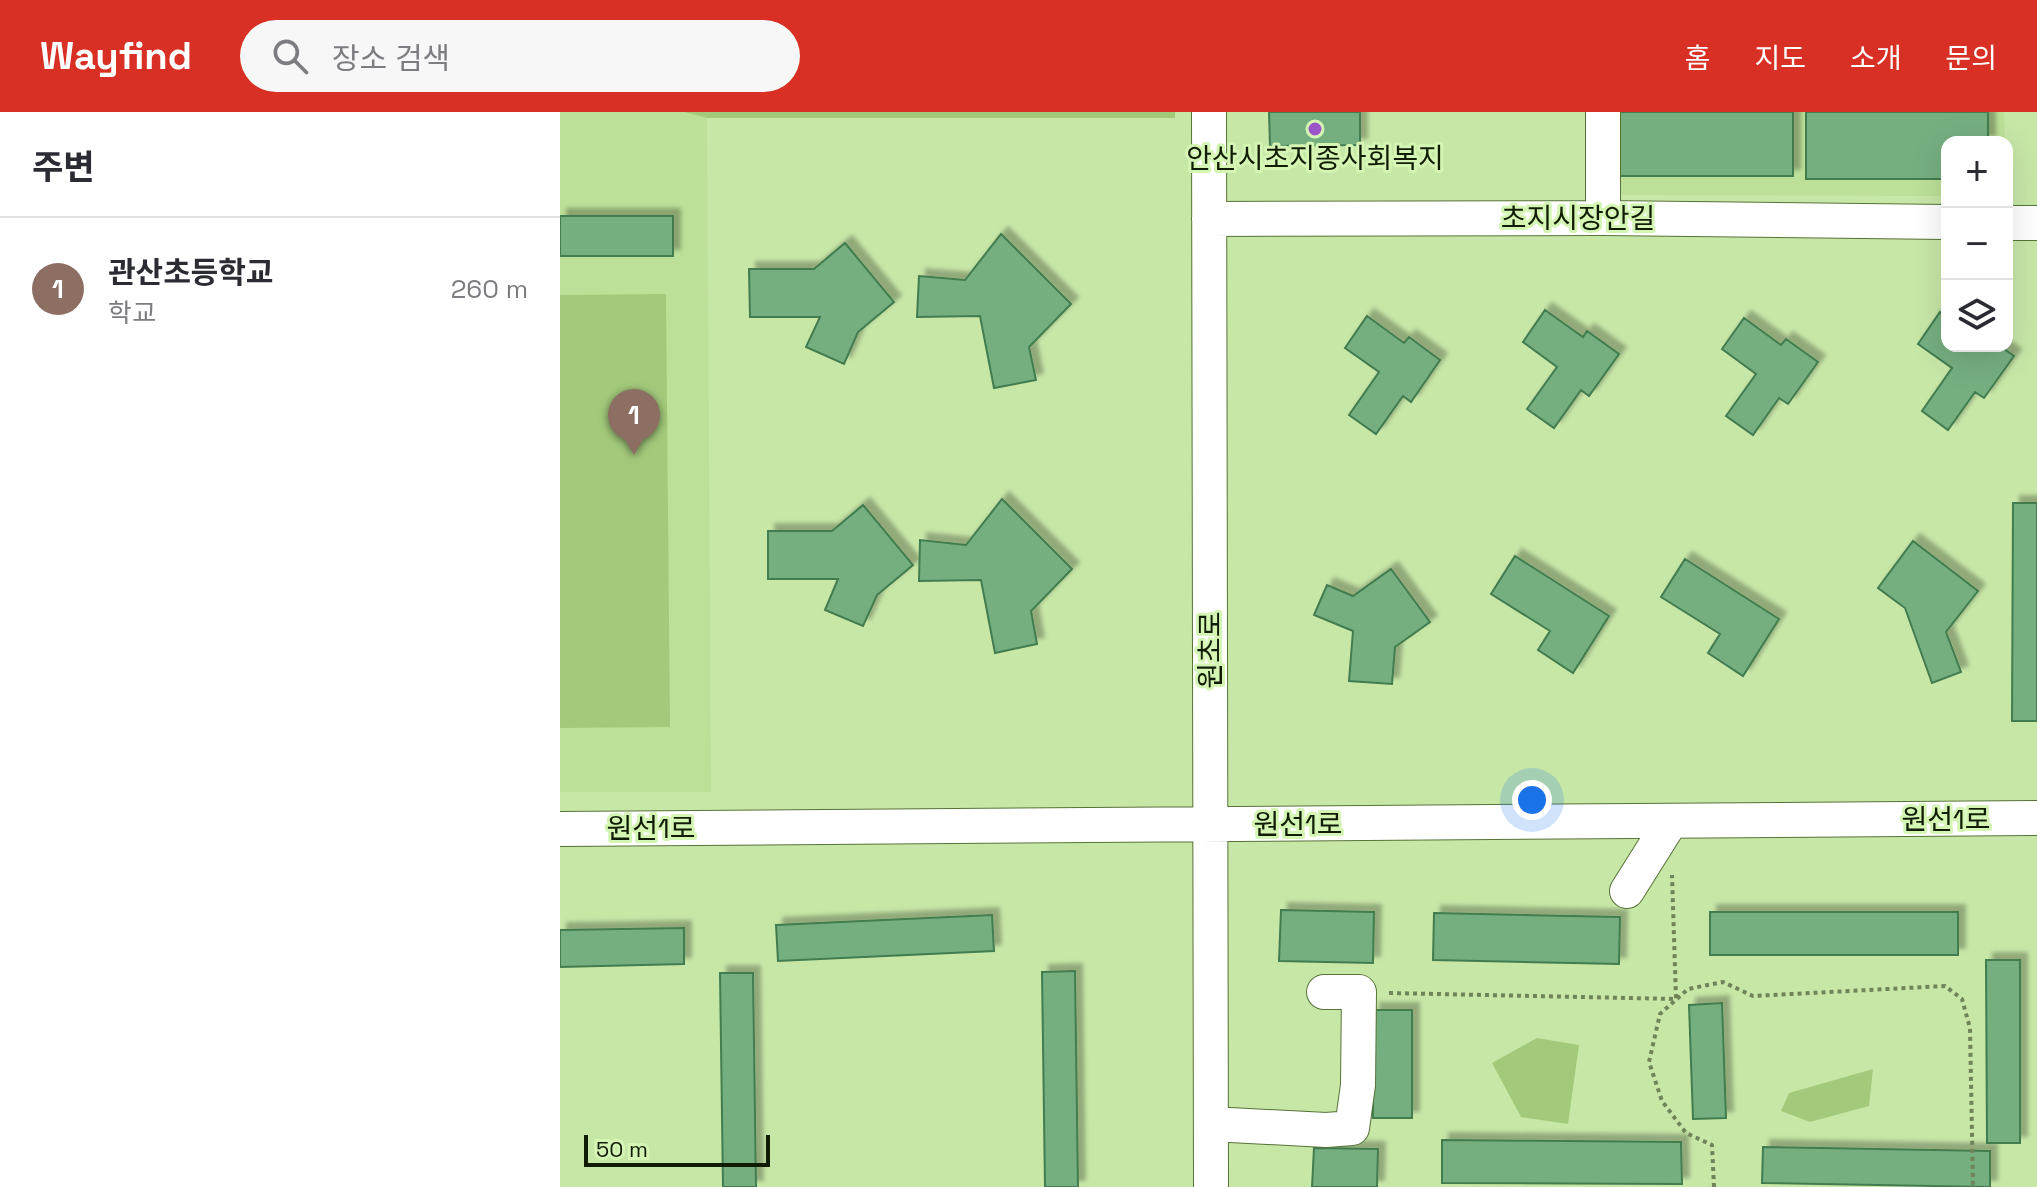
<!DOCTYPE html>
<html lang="ko">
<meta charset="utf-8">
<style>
body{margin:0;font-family:"Space Grotesk","Noto Sans KR",sans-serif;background:#f7f7f7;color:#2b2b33}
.controls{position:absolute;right:24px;top:24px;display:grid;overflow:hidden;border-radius:16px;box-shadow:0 8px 32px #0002}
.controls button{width:72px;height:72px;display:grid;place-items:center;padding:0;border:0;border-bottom:2px solid #e1e1e2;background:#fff;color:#2b2b33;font:40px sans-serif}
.scale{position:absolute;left:24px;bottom:20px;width:186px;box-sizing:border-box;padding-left:8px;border:4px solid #111c04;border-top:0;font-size:22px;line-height:28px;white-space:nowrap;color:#111c04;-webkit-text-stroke:6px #d4f5b3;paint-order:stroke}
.you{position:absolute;left:972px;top:688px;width:28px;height:28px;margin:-20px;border:6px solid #fff;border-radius:50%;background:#1a73e8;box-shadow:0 0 0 12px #1a73e833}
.badge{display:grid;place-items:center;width:52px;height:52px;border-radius:50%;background:#d93025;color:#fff;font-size:26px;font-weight:700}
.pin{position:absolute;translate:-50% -66px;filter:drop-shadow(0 2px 4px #0008)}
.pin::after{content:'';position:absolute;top:42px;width:28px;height:24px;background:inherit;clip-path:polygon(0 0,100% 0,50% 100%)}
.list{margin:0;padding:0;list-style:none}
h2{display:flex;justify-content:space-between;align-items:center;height:104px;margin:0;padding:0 32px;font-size:34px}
h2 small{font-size:26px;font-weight:400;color:#7c7c81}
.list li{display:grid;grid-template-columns:52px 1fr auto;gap:24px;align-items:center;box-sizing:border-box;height:144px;padding:0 32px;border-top:2px solid #e1e1e2}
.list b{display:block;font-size:30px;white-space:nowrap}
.list p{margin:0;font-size:26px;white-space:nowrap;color:#7c7c81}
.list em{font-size:26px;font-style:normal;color:#7c7c81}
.icon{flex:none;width:44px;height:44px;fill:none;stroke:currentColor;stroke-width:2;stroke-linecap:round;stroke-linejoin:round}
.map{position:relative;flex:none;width:1477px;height:1075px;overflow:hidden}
header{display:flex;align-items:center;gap:48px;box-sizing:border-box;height:112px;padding:0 40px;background:#d93025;color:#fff}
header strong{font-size:38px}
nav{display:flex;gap:44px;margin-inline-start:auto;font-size:28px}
.search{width:560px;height:72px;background:#f7f7f7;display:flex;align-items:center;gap:20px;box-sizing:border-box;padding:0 28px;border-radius:44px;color:#7c7c81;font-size:30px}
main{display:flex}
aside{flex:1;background:#fff}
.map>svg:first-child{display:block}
</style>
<header>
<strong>Wayfind</strong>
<div class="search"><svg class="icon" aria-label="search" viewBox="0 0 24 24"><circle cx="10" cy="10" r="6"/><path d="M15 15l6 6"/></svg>장소 검색</div>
<nav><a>홈</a><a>지도</a><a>소개</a><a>문의</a></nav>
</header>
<main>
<aside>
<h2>주변<small></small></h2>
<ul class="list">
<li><span class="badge" style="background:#8d6e63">1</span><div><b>관산초등학교</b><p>학교</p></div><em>260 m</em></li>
</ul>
</aside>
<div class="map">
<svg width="1477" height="1075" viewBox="0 0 1477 1075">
<defs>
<filter id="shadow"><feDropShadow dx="7" dy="-7" stdDeviation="2" flood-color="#0004"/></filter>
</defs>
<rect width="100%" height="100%" fill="#c7e7a7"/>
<!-- built -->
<path fill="#bce098" d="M0 0H124L147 6 151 680H0Z
M1059 0H1444L1445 30H1387V84L1059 83Z"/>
<!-- green -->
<path fill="#a3ca7b" d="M124 0H615V6H147Z
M106 182 110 615 0 616V183Z
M977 926 1019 933 1008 1012 961 1005 932 951Z
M1313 957 1309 994 1250 1010 1221 999 1229 981Z"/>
<!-- building -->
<path fill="#74af80" stroke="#427c4f" stroke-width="2" filter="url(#shadow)" d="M709 0H800V33L710 34Z
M1050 0H1233V64H1051Z
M1246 0H1428V30H1387V67H1246Z
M0 104H113V144H0Z
M441 122 511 192 469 235 476 268 434 276 420 204 357 205 359 164 405 168Z
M285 131 334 190 298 220 284 252 246 235 260 205H190L189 157H254Z
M985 198 1023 225 1027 219 1059 242 1029 284 1021 278 994 316 967 297 997 255 963 230Z
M1380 200 1387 205V234H1440L1454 244 1424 286 1415 280 1388 318 1362 299 1392 256 1358 232Z
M807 204 844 231 849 225 880 248 851 290 843 284 816 322 789 303 819 260 785 236Z
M1184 206 1221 233 1226 227 1258 250 1228 292 1219 286 1193 323 1166 304 1196 262 1162 237Z
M442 387 512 457 471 499 477 532 435 541 421 468 359 469 360 428 406 433Z
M1453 391H1477V609H1452Z
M303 393 353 453 317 483 303 514 265 498 278 467H208V419H272Z
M1353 429 1418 479 1386 520 1401 560 1372 571 1345 496 1318 476Z
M955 444 1049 504 1013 561 978 538 990 519 931 482Z
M1125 447 1219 507 1183 564 1148 541 1160 522 1101 485Z
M831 457 870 510 835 535 832 572 789 569 793 519 754 503 767 473 793 484Z
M721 798 814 800 813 851 719 849Z
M1150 800H1398V843H1150Z
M874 801 1060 805 1059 852 873 848Z
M432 803 434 839 218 849 216 813Z
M124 816V852L0 855V818Z
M1426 848H1460V1031H1427Z
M515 859 518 1075H485L482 860Z
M160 861H193L196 1075H163Z
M1162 891 1166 1006 1133 1007 1129 893Z
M813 898H852V1006H813Z
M882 1028 1121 1030 1122 1072 882 1071Z
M1203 1035 1430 1039V1075L1202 1071Z
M754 1036 818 1037 817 1075H752Z"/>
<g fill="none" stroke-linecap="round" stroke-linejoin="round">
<defs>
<path id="minor" d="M649 0 651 1075
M1043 106V0
M649 107 1043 106 1387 110
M1447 111H1477
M0 717 1477 706
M1067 779 1111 709
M651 1012 766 1018 792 1016 798 973 799 880H764"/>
</defs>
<!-- minor casing -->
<use href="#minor" stroke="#577338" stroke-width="36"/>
<!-- path -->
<path stroke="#6f8559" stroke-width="4" stroke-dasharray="4 4" stroke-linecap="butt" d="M829 881 1116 887 1112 763
M1154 1075 1152 1033 1126 1021 1102 989 1089 950 1100 902 1128 877 1163 870 1193 884 1385 874 1402 887 1410 916 1413 1075"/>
<!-- minor -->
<use href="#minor" stroke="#fff" stroke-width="34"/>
</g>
<!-- markers -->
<circle fill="#9b55c9" stroke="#d4f5b3" stroke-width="3" cx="755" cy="17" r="8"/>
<g text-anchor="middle" stroke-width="6" stroke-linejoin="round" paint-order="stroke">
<!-- poi labels -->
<g font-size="28" fill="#111c04" stroke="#d4f5b3">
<text x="755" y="56">안산시초지종사회복지</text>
</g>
<!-- street labels -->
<g font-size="28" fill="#111c04" stroke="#d4f5b3">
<text x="1018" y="116">초지시장안길</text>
<text transform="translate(650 538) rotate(-90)" y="10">원초로</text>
<text x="1386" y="717">원선1로</text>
<text x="738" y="722">원선1로</text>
<text x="91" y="726">원선1로</text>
</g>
</g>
</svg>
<div class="controls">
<button>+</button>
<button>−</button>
<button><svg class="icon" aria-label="layers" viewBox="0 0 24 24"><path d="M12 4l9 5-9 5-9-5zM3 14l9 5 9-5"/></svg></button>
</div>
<div class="scale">50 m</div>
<div class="you"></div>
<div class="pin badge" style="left:74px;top:343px;background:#8d6e63">1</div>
</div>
</main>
